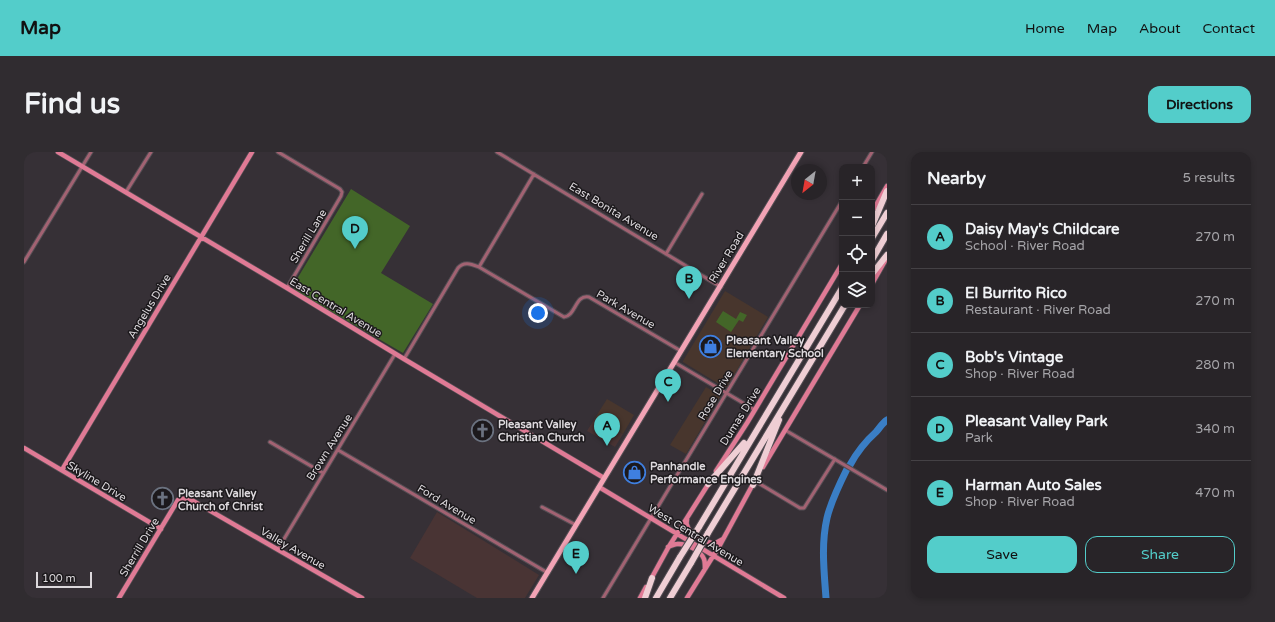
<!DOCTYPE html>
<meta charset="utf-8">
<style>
body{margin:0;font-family:"Varela Round",sans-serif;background:#302c30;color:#f1f3f6}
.controls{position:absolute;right:12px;top:12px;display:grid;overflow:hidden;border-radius:8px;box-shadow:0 2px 6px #0003}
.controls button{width:36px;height:36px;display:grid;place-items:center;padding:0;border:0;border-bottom:1px solid #444145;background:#282428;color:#f1f3f6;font:20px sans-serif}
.compass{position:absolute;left:767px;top:12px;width:36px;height:36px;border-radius:50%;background:#282428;box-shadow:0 2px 6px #0003;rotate:211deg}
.scale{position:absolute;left:12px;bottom:10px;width:56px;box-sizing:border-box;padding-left:4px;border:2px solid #dcd8dc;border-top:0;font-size:11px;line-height:14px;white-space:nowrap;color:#dcd8dc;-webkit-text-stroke:3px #1c191c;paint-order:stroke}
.you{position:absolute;left:514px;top:161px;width:14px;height:14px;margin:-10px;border:3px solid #fff;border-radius:50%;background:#1a73e8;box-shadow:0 0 0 6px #1a73e833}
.badge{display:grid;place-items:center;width:26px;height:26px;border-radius:50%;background:#53cdca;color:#111;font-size:13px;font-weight:700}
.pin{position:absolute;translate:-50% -33px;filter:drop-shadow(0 1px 2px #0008)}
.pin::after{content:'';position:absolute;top:21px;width:14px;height:12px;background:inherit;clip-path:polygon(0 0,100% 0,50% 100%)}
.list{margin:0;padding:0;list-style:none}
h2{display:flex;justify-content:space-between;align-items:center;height:52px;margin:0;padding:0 16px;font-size:17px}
h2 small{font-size:13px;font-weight:400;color:#a5a4a8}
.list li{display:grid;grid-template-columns:26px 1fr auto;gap:12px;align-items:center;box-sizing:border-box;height:64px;padding:0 16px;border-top:1px solid #444145}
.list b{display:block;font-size:15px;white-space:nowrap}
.list p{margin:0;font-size:13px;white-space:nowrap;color:#a5a4a8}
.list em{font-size:13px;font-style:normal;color:#a5a4a8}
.actions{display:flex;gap:8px;padding:12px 16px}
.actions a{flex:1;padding:9px 0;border:1px solid #53cdca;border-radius:12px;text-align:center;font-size:14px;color:#53cdca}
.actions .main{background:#53cdca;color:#111}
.icon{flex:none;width:22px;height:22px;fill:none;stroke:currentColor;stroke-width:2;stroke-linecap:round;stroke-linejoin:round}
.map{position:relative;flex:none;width:863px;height:446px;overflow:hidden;border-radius:12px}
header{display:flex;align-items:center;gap:24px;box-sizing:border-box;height:56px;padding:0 20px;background:#53cdca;color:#111}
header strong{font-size:19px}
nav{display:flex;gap:22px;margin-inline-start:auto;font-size:14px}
.intro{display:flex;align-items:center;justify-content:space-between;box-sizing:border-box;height:96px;padding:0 24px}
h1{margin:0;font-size:28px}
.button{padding:10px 18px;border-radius:12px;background:#53cdca;color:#111;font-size:14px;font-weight:700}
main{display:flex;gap:24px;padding:0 24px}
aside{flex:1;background:#282428;border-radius:12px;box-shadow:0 2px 6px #0003}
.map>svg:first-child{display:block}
</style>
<header>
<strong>Map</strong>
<nav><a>Home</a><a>Map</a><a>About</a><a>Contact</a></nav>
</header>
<div class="intro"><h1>Find us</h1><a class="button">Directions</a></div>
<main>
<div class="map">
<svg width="863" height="446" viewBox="0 0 863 446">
<rect width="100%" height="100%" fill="#363036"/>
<!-- industrial -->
<path fill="#493434" d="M571 266 599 282 591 295 563 279Z
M413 360 515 423 501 446H453L386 406Z"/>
<!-- education -->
<path fill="#48362d" d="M701 139 744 165 703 235H700L659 210V209Z
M682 235 697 244 696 245 662 302 646 293Z
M583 247 610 263 599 282 571 266Z"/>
<!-- green -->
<path fill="#436628" d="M327 37 386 74 357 121 409 152 379 201 272 139 270 136V132Z
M699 159 712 167 716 160 723 163 719 170 715 168 707 180 692 170Z"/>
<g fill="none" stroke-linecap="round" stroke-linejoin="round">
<!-- river -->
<path stroke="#3a7ec5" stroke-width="7" d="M826 313C833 300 842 289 852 280 856 276 858 271 863 268
M802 446C800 419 797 392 803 366 807 349 815 333 823 317"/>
<defs>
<path id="street" d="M254 0 316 37 318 40 317 44 263 136
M473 0 697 135
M839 15 848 0
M102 40 127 0
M642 102 678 42
M0 110 67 0
M455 115 510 22
M380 207 434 116C440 109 447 112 455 115L540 165C552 164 551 142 565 145L657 199
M650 210 731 258
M761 278 863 338
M246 290 299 321
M314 298 524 421
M731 329 776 356H780L811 307
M518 355 552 373
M254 397 371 202
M579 446 818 49"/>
<path id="secondary" d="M34 0 263 136 380 207 580 326
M848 60 863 34
M848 132 861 109
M0 296 137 377
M739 315 836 153
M38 318 228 0
M692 319 723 271 818 112
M575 335 760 446
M663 367C663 369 662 371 663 373 665 383 681 389 690 392L699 387
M644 395C647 394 650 392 653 392 662 391 677 399 680 407 681 410 681 414 681 417
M627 427 644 396 685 331
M95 446 154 348 164 346 338 446
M616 446 622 435
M663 446 696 393 729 332"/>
<path id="primary" d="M508 446 777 0"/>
<path id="highway" d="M848 74 863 39
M848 86 863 61
M848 108 863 82
M848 122 863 103
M684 332 720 291
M729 333 755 268
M675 375 818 136
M684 381 821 153
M621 446 628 426
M632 446 656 405
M646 446 667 411"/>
</defs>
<!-- street casing -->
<use href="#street" stroke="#544e54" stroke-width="5"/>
<!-- secondary casing -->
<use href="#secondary" stroke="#544e54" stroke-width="6"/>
<!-- primary casing -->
<use href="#primary" stroke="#544e54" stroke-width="7"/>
<!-- highway casing -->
<use href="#highway" stroke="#544e54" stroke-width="8"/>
<!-- street -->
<use href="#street" stroke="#a26272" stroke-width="3"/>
<!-- secondary -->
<use href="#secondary" stroke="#e07a95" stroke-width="4.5"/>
<!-- primary -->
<use href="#primary" stroke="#f2a3b5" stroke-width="5"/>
<!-- highway -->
<use href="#highway" stroke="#efced4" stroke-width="6"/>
<defs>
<path id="highway-bridge" d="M656 405 675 375
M667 411 684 381"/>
</defs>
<!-- highway-bridge casing -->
<use href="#highway-bridge" stroke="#544e54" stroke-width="8" stroke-linecap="butt"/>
<!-- highway-bridge -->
<use href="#highway-bridge" stroke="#efced4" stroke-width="6"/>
</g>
<!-- icons -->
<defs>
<symbol id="shop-ring" viewBox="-11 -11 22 22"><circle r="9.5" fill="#1c191c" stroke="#3f7fe0" stroke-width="1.5"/><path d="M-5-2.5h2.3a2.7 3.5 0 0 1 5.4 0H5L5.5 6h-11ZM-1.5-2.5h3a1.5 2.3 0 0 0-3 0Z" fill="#3f7fe0"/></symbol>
<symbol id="church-ring" viewBox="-11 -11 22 22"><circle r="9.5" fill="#1c191c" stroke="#6b7280" stroke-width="1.5"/><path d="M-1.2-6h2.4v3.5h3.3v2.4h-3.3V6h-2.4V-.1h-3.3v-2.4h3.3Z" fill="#6b7280"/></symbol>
</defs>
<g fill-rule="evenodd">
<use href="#shop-ring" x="674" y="182" width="25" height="25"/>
<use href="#church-ring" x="446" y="266" width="25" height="25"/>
<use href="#shop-ring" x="598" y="308" width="25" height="25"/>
<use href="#church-ring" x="126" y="334" width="25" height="25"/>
</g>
<g text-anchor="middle" stroke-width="3" stroke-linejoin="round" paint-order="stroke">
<!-- street labels -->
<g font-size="11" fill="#dcd8dc" stroke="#1c191c">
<text transform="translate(590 59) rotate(31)" y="4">East Bonita Avenue</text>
<text transform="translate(284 84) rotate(-59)" y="4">Sherill Lane</text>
<text transform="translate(702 105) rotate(-59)" y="4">River Road</text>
<text transform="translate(125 154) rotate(-59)" y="4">Angelus Drive</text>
<text transform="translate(312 155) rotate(31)" y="4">East Central Avenue</text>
<text transform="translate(602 157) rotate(30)" y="4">Park Avenue</text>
<text transform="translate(691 243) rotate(-59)" y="4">Rose Drive</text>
<text transform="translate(716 264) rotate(-58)" y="4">Dumas Drive</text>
<text transform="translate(305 295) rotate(-58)" y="4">Brown Avenue</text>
<text transform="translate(73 329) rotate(31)" y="4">Skyline Drive</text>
<text transform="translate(423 352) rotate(31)" y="4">Ford Avenue</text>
<text transform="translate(672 383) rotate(31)" y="4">West Central Avenue</text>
<text transform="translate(115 395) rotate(-59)" y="4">Sherrill Drive</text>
<text transform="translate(269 396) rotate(30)" y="4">Valley Avenue</text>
</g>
<!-- poi labels -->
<g font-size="11" font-weight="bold" fill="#dcd8dc" stroke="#1c191c" text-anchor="start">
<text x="702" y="192">Pleasant Valley<tspan x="702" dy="13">Elementary School</tspan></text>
<text x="474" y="276">Pleasant Valley<tspan x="474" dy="13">Christian Church</tspan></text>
<text x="626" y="318">Panhandle<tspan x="626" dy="13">Performance Engines</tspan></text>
<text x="154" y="345">Pleasant Valley<tspan x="154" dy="13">Church of Christ</tspan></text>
</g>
</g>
</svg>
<div class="controls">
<button>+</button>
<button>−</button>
<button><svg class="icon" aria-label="locate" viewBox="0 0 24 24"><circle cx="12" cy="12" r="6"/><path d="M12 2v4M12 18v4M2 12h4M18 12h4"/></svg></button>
<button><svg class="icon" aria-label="layers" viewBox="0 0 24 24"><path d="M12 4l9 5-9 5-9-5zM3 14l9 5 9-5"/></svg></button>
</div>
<svg class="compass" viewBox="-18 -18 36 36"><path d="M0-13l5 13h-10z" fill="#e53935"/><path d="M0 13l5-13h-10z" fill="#a5a4a8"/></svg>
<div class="scale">100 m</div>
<div class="you"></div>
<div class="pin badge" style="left:583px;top:294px">A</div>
<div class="pin badge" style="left:665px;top:147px">B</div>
<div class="pin badge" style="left:644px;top:250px">C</div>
<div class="pin badge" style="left:331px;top:97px">D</div>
<div class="pin badge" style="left:552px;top:422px">E</div>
</div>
<aside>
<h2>Nearby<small>5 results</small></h2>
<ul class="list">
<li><span class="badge">A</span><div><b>Daisy May's Childcare</b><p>School · River Road</p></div><em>270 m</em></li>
<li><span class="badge">B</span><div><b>El Burrito Rico</b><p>Restaurant · River Road</p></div><em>270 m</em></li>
<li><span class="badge">C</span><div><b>Bob's Vintage</b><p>Shop · River Road</p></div><em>280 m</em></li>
<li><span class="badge">D</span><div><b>Pleasant Valley Park</b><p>Park</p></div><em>340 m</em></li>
<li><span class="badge">E</span><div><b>Harman Auto Sales</b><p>Shop · River Road</p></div><em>470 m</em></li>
</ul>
<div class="actions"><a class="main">Save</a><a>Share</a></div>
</aside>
</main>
